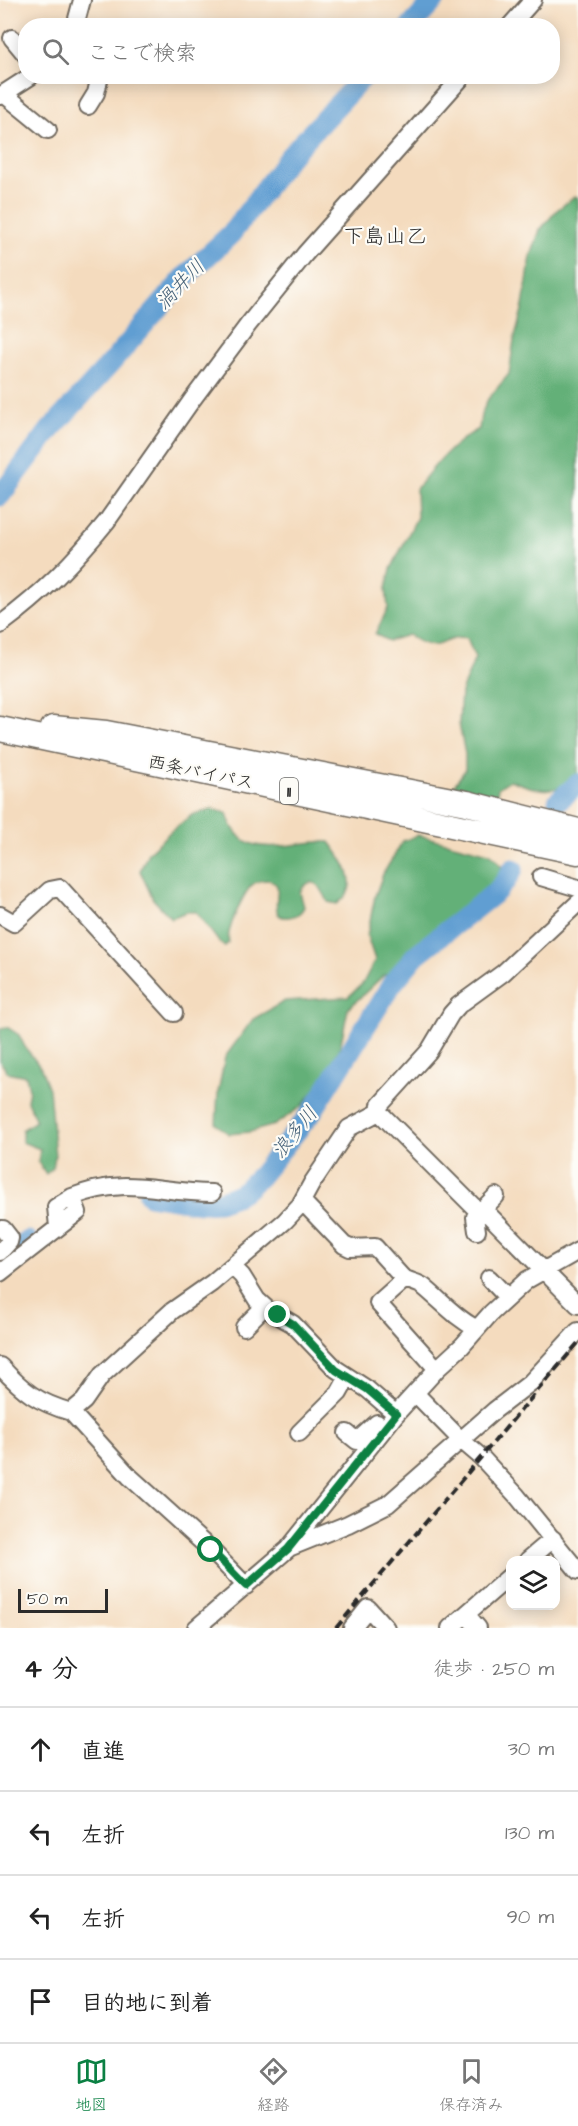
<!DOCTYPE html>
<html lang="ja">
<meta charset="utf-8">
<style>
body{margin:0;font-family:"Architects Daughter","Klee One",sans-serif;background:#f2f2f2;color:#222}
.controls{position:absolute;right:18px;bottom:18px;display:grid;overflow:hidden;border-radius:12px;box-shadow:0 3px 15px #0003}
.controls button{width:54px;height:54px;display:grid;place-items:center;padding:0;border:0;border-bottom:2px solid #e0e0e0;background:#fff;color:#222;font:30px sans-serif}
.scale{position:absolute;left:18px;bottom:15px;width:90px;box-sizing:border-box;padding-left:6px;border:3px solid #2b2b2b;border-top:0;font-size:16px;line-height:21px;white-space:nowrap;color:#2b2b2b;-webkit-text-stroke:4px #fdfcf7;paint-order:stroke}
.stop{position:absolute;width:18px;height:18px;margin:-14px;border:4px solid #0b8043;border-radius:50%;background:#fff}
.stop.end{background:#0b8043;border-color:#fff;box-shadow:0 2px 6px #0008}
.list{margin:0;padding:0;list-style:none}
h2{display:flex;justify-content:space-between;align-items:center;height:78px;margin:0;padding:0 24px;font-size:26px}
h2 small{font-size:20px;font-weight:400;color:#767676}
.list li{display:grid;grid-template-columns:39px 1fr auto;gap:18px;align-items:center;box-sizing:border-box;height:84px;padding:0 24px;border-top:2px solid #e0e0e0}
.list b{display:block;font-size:22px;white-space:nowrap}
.list em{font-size:20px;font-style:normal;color:#767676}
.icon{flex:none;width:33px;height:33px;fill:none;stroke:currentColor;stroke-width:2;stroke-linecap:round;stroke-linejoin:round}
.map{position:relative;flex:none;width:578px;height:1628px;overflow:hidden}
.search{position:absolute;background:#fff;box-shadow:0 3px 15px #0003;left:18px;right:18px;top:18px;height:66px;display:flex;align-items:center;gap:15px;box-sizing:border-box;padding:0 21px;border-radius:24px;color:#767676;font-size:22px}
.sheet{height:414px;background:#fff}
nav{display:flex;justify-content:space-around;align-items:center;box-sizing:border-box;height:84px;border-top:2px solid #e0e0e0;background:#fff;font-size:16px;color:#767676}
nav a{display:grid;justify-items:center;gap:3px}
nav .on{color:#0b8043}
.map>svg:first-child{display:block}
</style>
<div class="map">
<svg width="578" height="1628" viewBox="0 0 578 1628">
<rect width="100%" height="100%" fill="#fdfcf7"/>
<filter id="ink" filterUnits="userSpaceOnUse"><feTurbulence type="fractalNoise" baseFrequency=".0167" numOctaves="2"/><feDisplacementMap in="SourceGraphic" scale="12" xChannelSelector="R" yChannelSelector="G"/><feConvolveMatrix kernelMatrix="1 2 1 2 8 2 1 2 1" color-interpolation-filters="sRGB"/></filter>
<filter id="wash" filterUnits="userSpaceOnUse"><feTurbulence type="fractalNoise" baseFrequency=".008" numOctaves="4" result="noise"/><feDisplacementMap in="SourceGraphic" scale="24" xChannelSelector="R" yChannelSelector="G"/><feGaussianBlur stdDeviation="1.35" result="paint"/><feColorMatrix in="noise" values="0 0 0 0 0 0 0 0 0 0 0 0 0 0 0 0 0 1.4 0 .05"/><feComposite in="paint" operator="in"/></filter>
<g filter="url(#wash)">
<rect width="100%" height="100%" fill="#f4dbbe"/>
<!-- forest -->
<path fill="#63b078" stroke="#476e52" stroke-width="1.5" d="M574 197H578V778C555 796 534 790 510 780L498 788 496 800 452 788 465 770V754L459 724 461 692 475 658 467 639C438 634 443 659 408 635L388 641 375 634 388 608 386 589 391 569 417 517 416 489C436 464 451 444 479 429L481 415 488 399 509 374 514 340 523 306 531 256 540 230 557 210Z
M212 809 227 813C241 867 293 839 330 842 340 855 357 878 347 894 345 898 340 901 337 904L328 902C322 888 312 872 300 892L304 907C301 912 299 915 293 916 267 924 280 893 277 886 276 884 273 882 270 880 263 880 258 880 252 885 244 893 225 932 229 942L225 946 219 942 196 912H186L171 918 153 899 140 871 148 853 170 832 192 815Z
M418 835 489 853C502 861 504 873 507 887 488 917 453 935 425 956 418 962 412 969 406 976L384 975 348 1009 340 1048 321 1082 302 1106 275 1125 250 1132 229 1134 216 1124 218 1092 225 1057 253 1019 285 1001 348 997 363 983 375 960 367 936 375 896 383 874 403 841Z
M7 1027 19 1035 25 1047 41 1068 49 1089 55 1156 53 1168 46 1174 38 1162 40 1149 22 1142V1130L36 1121 27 1101 29 1089 26 1076 7 1072 0 1061V1029Z"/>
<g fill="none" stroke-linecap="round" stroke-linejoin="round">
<!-- river -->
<path stroke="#619ed2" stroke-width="21" d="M411 26 435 0
M0 496 50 430 112 362 184 278 231 234 289 157 364 76
M558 801 578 784
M149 1195 201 1203 218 1202 235 1196 246 1189 260 1176 312 1112 392 984 416 955 496 892 505 882 513 869
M0 1262 28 1241"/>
</g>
</g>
<g filter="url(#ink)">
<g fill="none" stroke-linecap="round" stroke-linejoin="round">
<defs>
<path id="minor" d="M75 26 82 0
M510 26 533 0
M12 38 26 55
M4 94 48 130
M0 96 31 76
M88 106 96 93 100 76
M0 625C43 593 73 563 107 521L192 400 248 325 305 254 463 76
M541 877 578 888
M0 915 14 923 50 890 60 888 174 1013
M379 1112 478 1211 486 1212 578 1305
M72 1197C127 1175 158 1193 212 1193
M302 1201 344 1245 350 1248 375 1247 402 1277C409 1282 418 1282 424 1287 442 1302 456 1318 477 1329
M0 1229H3L10 1238 9 1242 0 1252
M477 1231 475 1217 496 1196
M232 1266 242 1276 257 1300 267 1309 293 1324 336 1369 367 1389 396 1414
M0 1273 78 1212 72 1197 56 1207 58 1227
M489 1278 507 1297
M405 1279 378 1303 437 1369
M244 1327 264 1307
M0 1366C24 1392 37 1402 71 1412L84 1401 102 1375 172 1311 212 1283 285 1221 300 1205 312 1183 349 1128 379 1112 380 1105 429 1051 451 1014 459 1005 503 973 578 903
M415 1393 461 1440 481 1457 517 1496 578 1571
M71 1412 129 1476 211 1550 246 1586
M299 1433 339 1393 348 1377
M347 1433 357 1441 377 1423
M291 1547 348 1524 388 1504 495 1410 530 1383 578 1331
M528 1560 553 1539
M466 1614 478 1628
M196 1628 288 1549 396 1414 437 1369 462 1346 491 1313 527 1280 578 1251
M352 1628 368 1608 386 1628
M450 1628 510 1576"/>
<path id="highway" d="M53 728 106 733 467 803 578 831
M0 729 578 852"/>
</defs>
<!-- minor casing -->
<use href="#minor" stroke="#71695e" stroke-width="20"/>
<!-- highway casing -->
<use href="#highway" stroke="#71695e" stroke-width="27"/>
<!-- minor -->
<use href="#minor" stroke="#fff" stroke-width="16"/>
<!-- highway -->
<use href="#highway" stroke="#fff" stroke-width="24"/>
<!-- rail -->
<path stroke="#2b2b2b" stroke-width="4" stroke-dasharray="9 4.5" stroke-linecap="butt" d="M336 1628 578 1343"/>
</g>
</g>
<g fill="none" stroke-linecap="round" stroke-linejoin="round" filter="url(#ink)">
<!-- route -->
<path stroke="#0b8043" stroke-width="8" d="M211 1550 246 1586 288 1549 396 1414 367 1389 336 1370 293 1324 278 1315"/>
</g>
<g text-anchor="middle" stroke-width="4.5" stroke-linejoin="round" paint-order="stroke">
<!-- shield labels -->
<rect fill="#fdfcf7" stroke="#6a6a68" stroke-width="1.5" x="280" y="778" width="18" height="26" rx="4.5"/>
<g font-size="16" font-weight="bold" fill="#2b2b2b">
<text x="289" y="797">11</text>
</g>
<!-- street labels -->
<g font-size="18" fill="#2b2b2b" stroke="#fdfcf7">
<text transform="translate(201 772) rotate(12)" y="6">西条バイパス</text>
</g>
<!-- water labels -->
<g font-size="20" font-style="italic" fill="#435f76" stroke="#fdfcf7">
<text transform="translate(180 284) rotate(-46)" y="7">渦井川</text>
<text transform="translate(294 1132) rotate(-51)" y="7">浪多川</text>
</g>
<!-- quarter labels -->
<g font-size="21" fill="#2b2b2b" stroke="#fdfcf7">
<text x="385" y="243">下島山乙</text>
</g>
</g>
</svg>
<div class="controls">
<button><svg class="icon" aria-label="layers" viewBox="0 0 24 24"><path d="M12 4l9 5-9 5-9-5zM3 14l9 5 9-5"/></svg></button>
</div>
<div class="scale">50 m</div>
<div class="stop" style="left:211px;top:1550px"></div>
<div class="stop end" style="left:278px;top:1315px"></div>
<div class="search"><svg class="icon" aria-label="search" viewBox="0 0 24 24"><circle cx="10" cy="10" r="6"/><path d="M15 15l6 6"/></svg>ここで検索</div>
</div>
<section class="sheet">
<h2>4 分<small>徒歩 · 250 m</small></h2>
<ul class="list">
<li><svg class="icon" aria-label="ahead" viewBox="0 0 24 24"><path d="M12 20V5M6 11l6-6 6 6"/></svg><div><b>直進</b></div><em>30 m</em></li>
<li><svg class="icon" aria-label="left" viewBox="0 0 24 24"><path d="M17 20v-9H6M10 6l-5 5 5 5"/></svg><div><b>左折</b></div><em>130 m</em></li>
<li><svg class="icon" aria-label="left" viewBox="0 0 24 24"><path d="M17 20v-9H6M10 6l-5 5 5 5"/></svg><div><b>左折</b></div><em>90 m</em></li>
<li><svg class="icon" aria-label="arrive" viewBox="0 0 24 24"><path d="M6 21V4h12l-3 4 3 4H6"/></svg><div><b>目的地に到着</b></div></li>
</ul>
</section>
<nav>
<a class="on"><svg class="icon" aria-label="map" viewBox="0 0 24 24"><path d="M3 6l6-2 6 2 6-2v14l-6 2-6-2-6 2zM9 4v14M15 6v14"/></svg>地図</a>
<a><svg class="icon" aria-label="directions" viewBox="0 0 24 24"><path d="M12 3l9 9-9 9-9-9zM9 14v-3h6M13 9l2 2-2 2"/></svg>経路</a>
<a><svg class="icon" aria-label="saved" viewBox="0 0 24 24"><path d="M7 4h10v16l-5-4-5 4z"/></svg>保存済み</a>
</nav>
